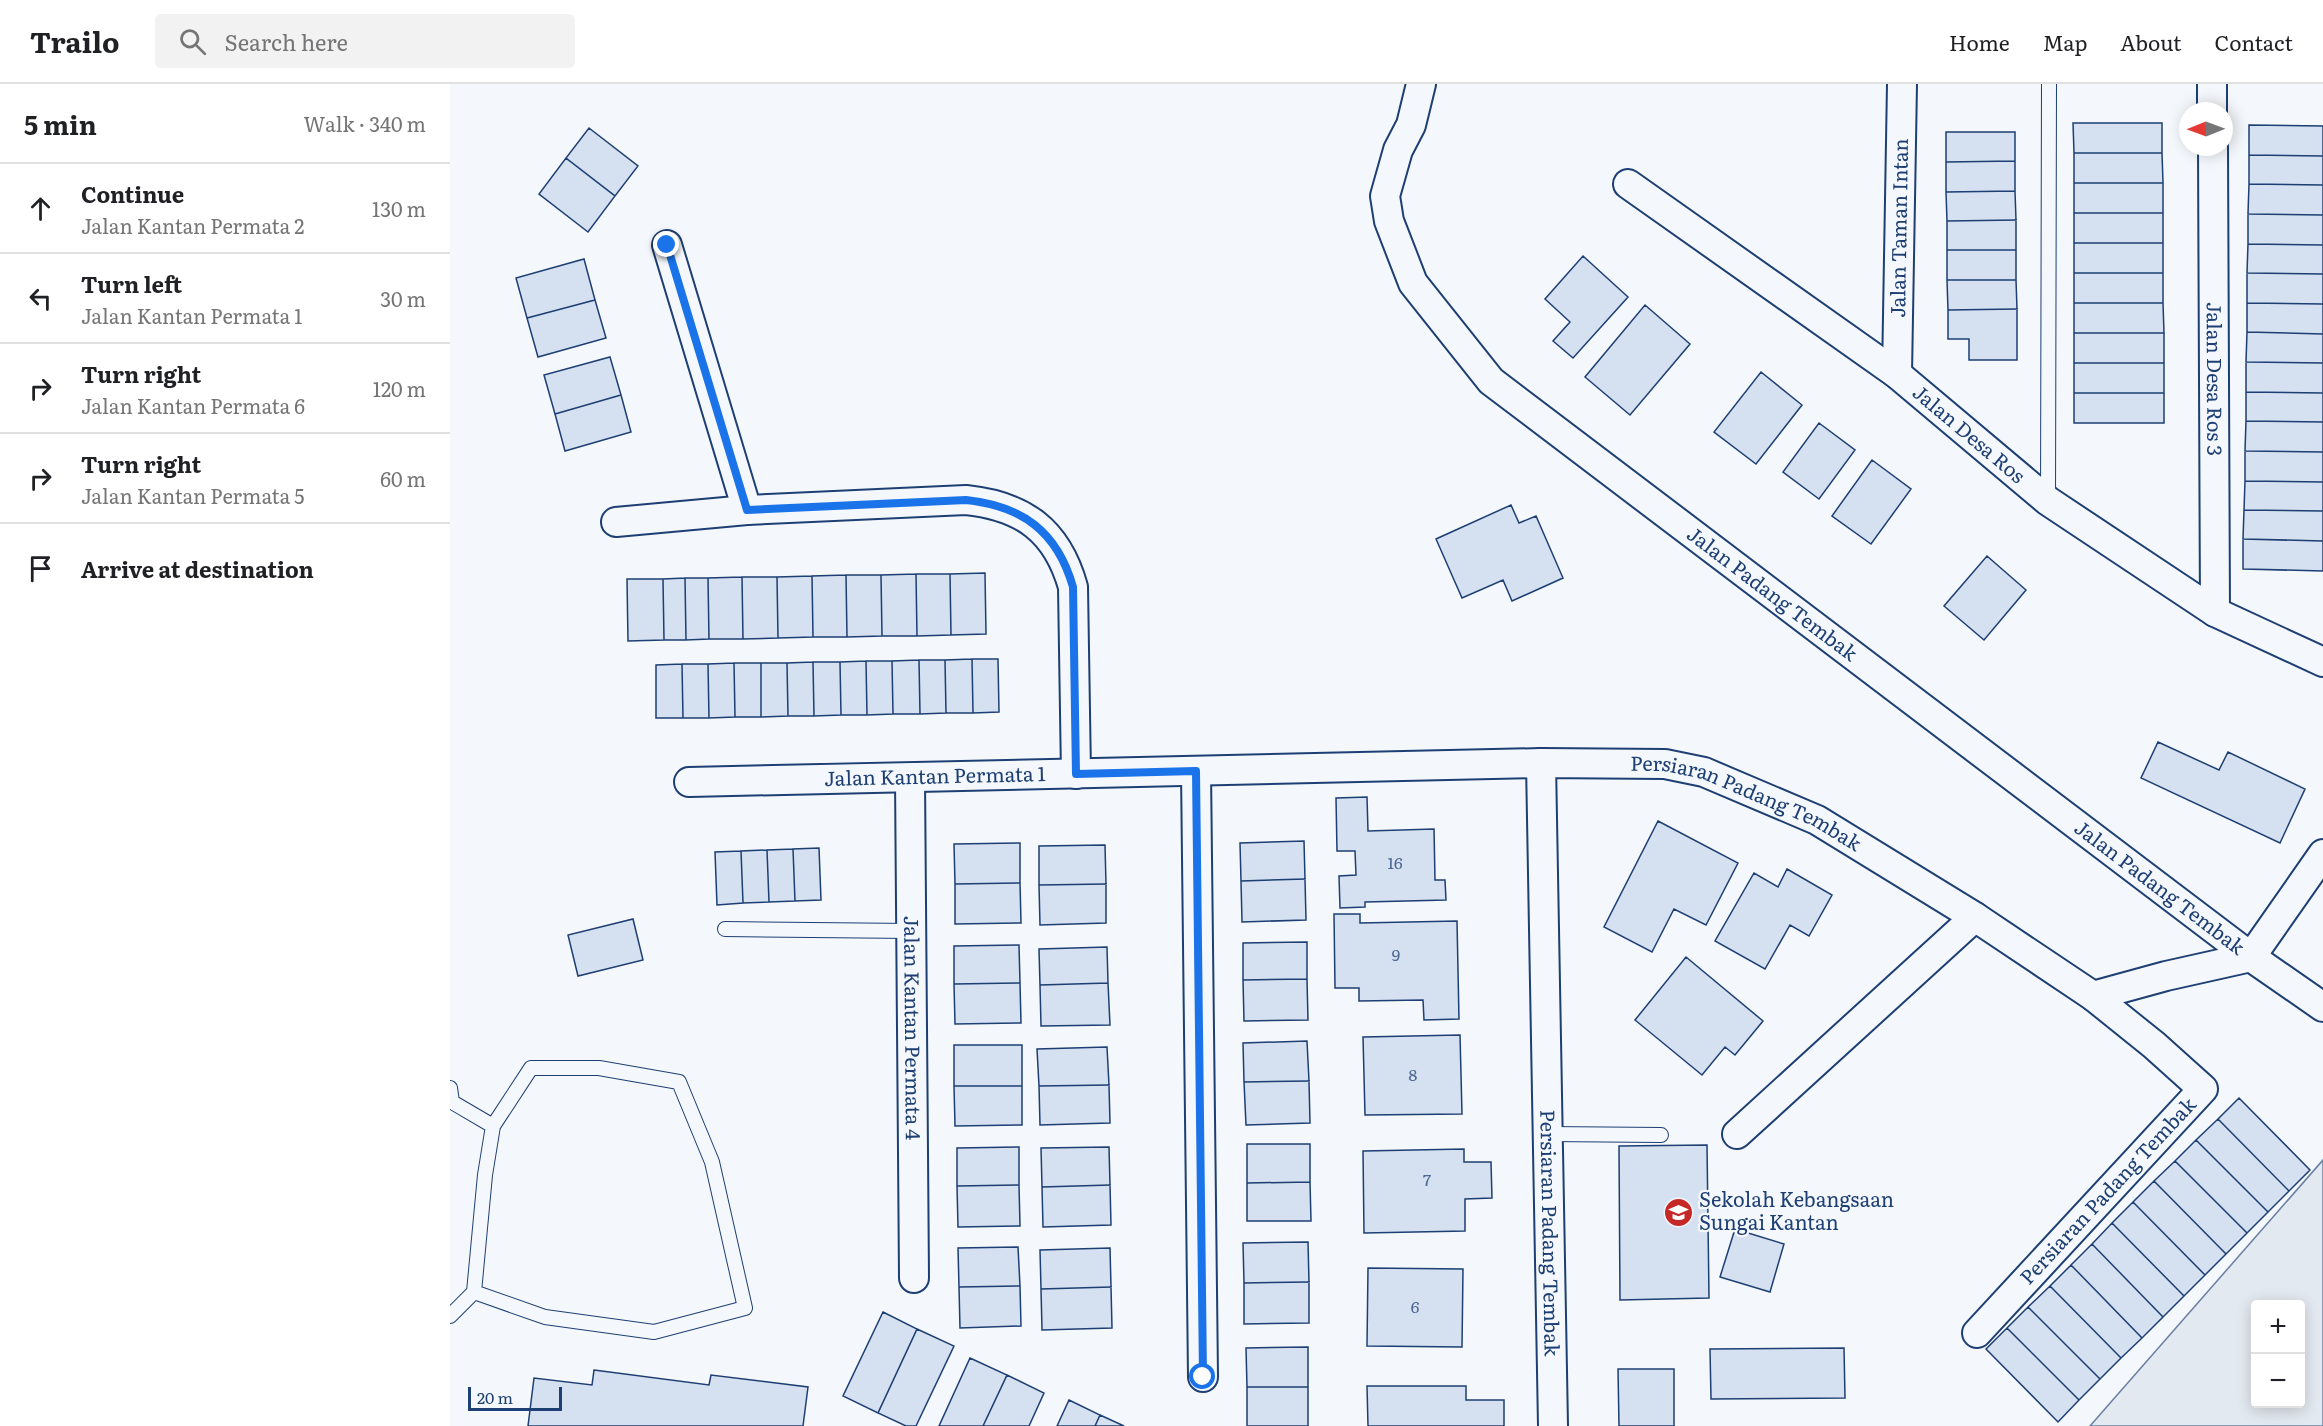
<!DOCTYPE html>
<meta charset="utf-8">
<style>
body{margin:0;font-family:Literata,serif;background:#f2f2f2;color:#202124}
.controls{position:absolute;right:18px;bottom:18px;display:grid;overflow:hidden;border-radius:6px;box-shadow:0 3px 15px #0003}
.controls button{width:54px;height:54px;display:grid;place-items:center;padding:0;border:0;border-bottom:2px solid #e0e0e0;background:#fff;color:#202124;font:30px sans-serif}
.compass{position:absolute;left:1729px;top:18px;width:54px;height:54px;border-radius:50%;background:#fff;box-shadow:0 3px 15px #0003;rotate:269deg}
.scale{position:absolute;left:18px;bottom:15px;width:94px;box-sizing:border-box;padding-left:6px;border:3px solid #1d3f73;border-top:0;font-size:16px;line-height:21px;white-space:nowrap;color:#1d3f73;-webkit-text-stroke:4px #f4f7fb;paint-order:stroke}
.stop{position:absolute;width:18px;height:18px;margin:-14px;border:4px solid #1a73e8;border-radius:50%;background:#fff}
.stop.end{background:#1a73e8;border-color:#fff;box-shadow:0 2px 6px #0008}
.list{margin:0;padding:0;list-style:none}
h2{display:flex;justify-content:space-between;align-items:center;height:78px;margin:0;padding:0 24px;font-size:26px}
h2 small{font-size:20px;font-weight:400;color:#757577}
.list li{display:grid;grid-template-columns:39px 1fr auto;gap:18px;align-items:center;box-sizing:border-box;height:90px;padding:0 24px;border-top:2px solid #e0e0e0}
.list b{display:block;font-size:22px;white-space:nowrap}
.list p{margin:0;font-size:20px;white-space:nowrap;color:#757577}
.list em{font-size:20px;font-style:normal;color:#757577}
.icon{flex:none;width:33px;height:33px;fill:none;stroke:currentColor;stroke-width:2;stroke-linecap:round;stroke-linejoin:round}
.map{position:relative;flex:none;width:1873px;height:1342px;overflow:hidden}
header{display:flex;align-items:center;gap:36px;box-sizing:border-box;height:84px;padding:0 30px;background:#fff;border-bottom:2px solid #e0e0e0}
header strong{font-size:28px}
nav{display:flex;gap:33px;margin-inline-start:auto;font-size:21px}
.search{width:420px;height:54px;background:#f2f2f2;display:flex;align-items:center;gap:15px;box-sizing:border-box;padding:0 21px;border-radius:6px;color:#757577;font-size:22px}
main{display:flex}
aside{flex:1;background:#fff}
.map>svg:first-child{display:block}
</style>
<header>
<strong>Trailo</strong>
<div class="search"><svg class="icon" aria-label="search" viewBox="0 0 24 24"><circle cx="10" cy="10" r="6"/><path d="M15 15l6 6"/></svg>Search here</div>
<nav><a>Home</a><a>Map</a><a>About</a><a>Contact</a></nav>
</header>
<main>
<aside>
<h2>5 min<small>Walk · 340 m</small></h2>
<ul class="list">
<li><svg class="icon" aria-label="ahead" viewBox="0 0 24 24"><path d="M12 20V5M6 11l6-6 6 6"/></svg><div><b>Continue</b><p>Jalan Kantan Permata 2</p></div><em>130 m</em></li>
<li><svg class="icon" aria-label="left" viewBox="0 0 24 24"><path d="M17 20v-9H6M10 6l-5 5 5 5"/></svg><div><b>Turn left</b><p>Jalan Kantan Permata 1</p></div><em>30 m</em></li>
<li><svg class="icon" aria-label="right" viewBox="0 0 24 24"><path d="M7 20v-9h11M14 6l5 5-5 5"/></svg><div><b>Turn right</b><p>Jalan Kantan Permata 6</p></div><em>120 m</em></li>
<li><svg class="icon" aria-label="right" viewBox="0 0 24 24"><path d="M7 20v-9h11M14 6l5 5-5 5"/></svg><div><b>Turn right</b><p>Jalan Kantan Permata 5</p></div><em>60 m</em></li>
<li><svg class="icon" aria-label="arrive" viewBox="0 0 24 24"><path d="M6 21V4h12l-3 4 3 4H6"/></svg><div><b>Arrive at destination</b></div></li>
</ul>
</aside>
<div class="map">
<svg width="1873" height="1342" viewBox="0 0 1873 1342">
<rect width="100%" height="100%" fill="#f4f7fb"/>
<!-- green -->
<path fill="#e3e9f0" stroke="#687fa3" stroke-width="1.5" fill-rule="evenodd" d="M1873 1076V1342H1640ZM1806 1220H1850V1320H1806Z"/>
<!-- building -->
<path fill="#d5e0f0" stroke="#1d3f73" stroke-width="1.5" d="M1623 39H1712V69H1624Z
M1799 41 1873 42V72L1799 71Z
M139 44 188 82 165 112 116 74Z
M1496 48H1565V77L1496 78Z
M1624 69H1712L1713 99H1624Z
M1799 71 1873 72V101L1799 100Z
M116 74 165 112 138 148 89 110Z
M1565 77V107L1496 108V78Z
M1624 99H1713V129H1624Z
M1799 100 1873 101V131L1798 130Z
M1565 107 1566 136 1497 137 1496 108Z
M1624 129H1713V159H1624Z
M1798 130 1873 131V161L1798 160Z
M1566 136V166H1497V137Z
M1624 159H1713V189H1624Z
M1798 160 1873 161V190L1797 189Z
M1497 166H1566V196H1497Z
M1133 172 1178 213 1123 274 1103 257 1120 238 1095 215Z
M134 175 145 216 77 234 66 194Z
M1624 189H1713V219H1624Z
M1797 189 1873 190V220L1797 219Z
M1497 196H1566L1567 225 1498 226Z
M145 216 156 254 88 273 77 234Z
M1624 219H1713L1714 249H1624Z
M1797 219 1873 220V250L1797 248Z
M1195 221 1240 260 1180 331 1135 293Z
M1567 225V276H1519V255H1498V226Z
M1797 248 1873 250V279L1796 278Z
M1624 249H1714V279H1624Z
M160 273 171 311 105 330 94 291Z
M1796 278 1873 279V309L1796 308Z
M1624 279H1714V309H1624Z
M1311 288 1352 321 1306 380 1264 348Z
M1796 308 1873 309V338L1796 337Z
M1624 309H1714V339H1624Z
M171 311 181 348 115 367 105 330Z
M1796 337 1873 338V368L1795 367Z
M1369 339 1405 366 1369 415 1333 388Z
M1795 367 1873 368V398L1795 397Z
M1422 376 1461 405 1421 460 1382 432Z
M1795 397 1873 398V427L1794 426Z
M1061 421 1069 439 1086 432 1113 494 1062 517 1053 496 1012 514 986 455Z
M1794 426 1873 427V457L1793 455Z
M1793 455 1873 457V487L1793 485Z
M1537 472 1576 506 1534 556 1494 522Z
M535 489 536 550 501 551 500 490Z
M466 490 467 552H432L431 491Z
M466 490H500L501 551 467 552Z
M396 491 397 553H363L362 492Z
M396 491H431L432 552 397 553Z
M362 492 363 553 328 554 327 493Z
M292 493 293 555H259L258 494Z
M292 493H327L328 554 293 555Z
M235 494 236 556H214L213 495Z
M235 494H258L259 555 236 556Z
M177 495H213L214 556 178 557Z
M522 575 523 629H496L495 576Z
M522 575H548L549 628 523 629Z
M469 576 470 630H443L442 577Z
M469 576H495L496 629 470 630Z
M416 577 417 631H391L390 578Z
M416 577H442L443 630 417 631Z
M363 578 364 632H338L337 579Z
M363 578H390L391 631 364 632Z
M284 579 285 633 259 634 258 580Z
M284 579H311V633H285Z
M311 579H337L338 632 311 633Z
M232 580 233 634H206V581Z
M232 580H258L259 634H233Z
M1708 658 1769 686 1778 668 1855 705 1830 759 1691 694Z
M917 713 918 747 984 745 985 796H995L996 816 915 818V823L890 824 889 792 906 791 905 767H887L886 714Z
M1208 737 1288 779 1256 841 1224 825 1202 868 1154 843Z
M854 757 855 795 791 797 790 759Z
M570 759V799L505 800 504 760Z
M655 761 656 800 589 801V762Z
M369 764 371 816 345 817 343 765Z
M343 765 345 817 319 818 317 766Z
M317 766 319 818 293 819 291 767Z
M291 767 293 819 267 821 265 768Z
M1337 785 1382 811 1359 852 1340 841 1315 885 1265 857 1304 789 1328 803Z
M855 795 856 836 792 838 791 797Z
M570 799 571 839 505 840V800Z
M656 800V839L590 841 589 801Z
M884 830H910V839L1007 837 1009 935 974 936 973 916 909 917V904H885Z
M183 835 193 876 128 892 118 851Z
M857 858V895L793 896V859Z
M569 861 570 899 504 900V862Z
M657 863 658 899 590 901 589 865Z
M1236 873 1313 937 1285 971 1275 963 1252 991 1185 936Z
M857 895 858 936 794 937 793 896Z
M570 899 571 939 505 940 504 900Z
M658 899 660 941 591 942 590 901Z
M1010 951 1012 1030 915 1031 913 953Z
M857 957 859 997 794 998 793 959Z
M504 961H572V1002H504Z
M657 963 659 1001 589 1002 587 965Z
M859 997 860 1039 796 1041 794 998Z
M659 1001 660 1039 590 1041 589 1002Z
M504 1002H572V1041L505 1042Z
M1789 1014 1860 1086 1839 1107 1768 1035Z
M1768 1035 1839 1107 1818 1128 1746 1056Z
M1746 1056 1818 1128 1797 1149 1725 1077Z
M797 1060H860V1098L797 1099Z
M1257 1061 1259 1214 1170 1216 1169 1062Z
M569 1063V1101L507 1102V1064Z
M659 1063 660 1101 592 1103 591 1064Z
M1014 1065V1078H1041L1042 1114 1015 1115V1147L914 1149 913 1067Z
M1725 1077 1797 1149 1776 1170 1704 1097Z
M1704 1097 1776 1170 1755 1191 1683 1118Z
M860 1098 861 1137H797V1099Z
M569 1101 570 1142 508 1143 507 1102Z
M660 1101 661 1141 593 1143 592 1103Z
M1683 1118 1755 1191 1734 1212 1662 1139Z
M1662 1139 1734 1212 1713 1233 1642 1160Z
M1285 1145 1334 1160 1320 1208 1270 1193Z
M858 1158 859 1198 794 1199 793 1159Z
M1642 1160 1713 1233 1692 1254 1621 1181Z
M568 1163 570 1202 509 1203 508 1164Z
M660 1164 661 1203 591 1205 590 1166Z
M1621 1181 1692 1254 1671 1274 1600 1202Z
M918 1184 1013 1185 1012 1263 917 1262Z
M859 1198V1239L794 1240V1199Z
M570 1202 571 1242 510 1244 509 1203Z
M1600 1202 1671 1274 1650 1295 1578 1223Z
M661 1203 662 1244 592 1246 591 1205Z
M1578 1223 1650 1295 1629 1316 1557 1244Z
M433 1228 467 1245 428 1329 393 1312Z
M1557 1244 1629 1316 1608 1338 1536 1265Z
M467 1245 504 1262 466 1342H456L428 1329Z
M858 1263V1303H797L796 1264Z
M1394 1264 1395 1314 1261 1315 1260 1265Z
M520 1274 557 1291 533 1342H489Z
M1168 1285H1224V1342H1169Z
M144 1286 259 1301 261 1291 358 1303 353 1342H78L84 1294 142 1301Z
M557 1291 594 1309 579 1342H533Z
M917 1302H1016V1316H1054V1342H918Z
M797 1303H858V1342H797Z
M619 1316 650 1331 645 1342H607Z
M650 1331 674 1342H645Z"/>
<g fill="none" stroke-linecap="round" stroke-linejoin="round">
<defs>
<path id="service" d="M1598 415 1599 0
M275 845 462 847
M0 1004 2 1018 43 1042
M1098 1050 1211 1051
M0 1232 24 1208 35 1091 43 1042 81 984H149L229 998 262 1078 295 1224 204 1248 95 1233 24 1208"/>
<g id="minor">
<path id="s1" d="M971 0 961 41 948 66 935 112 939 137 963 199 1041 297 1801 873 1873 923"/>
<path d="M1762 0V27"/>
<path id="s2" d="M1763 63 1765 528"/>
<path id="s3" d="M1178 100 1447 290 1598 417 1765 528 1873 578"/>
<path d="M217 161 297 426"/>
<path id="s4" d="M1447 290 1452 0"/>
<path d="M166 438 297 426 516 416C573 422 607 446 623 503L626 690"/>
<path id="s5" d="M1091 679 1103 1342"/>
<path d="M746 687 753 1293"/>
<path id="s6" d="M460 694 464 1194"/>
<path id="s7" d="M239 698 1091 679 1215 680 1254 688 1367 736 1525 833 1643 912 1704 961 1753 1005 1527 1249"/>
<path d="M1643 912 1716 892 1801 873 1873 770"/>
<path d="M1287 1050 1525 833"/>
</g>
</defs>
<!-- service casing -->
<use href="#service" stroke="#1d3f73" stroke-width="16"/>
<!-- minor casing -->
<use href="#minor" stroke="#1d3f73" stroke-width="32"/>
<!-- service -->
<use href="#service" stroke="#f4f7fb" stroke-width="14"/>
<!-- minor -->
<use href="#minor" stroke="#f4f7fb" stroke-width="28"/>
</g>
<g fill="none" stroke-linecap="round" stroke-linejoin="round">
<!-- route -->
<path stroke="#1a73e8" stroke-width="8" d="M217 161 297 426 516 416C572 422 607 447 623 503L626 690 746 687 753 1293"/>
</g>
<!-- icons -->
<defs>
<symbol id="school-disc" viewBox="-11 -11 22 22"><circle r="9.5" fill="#c62828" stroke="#f4f7fb"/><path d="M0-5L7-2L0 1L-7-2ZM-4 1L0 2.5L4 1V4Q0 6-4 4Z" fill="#fff"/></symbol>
</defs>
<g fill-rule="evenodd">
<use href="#school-disc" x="1212" y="1112" width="33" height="33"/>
</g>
<g text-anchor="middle" stroke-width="4.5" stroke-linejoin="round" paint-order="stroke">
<!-- number labels -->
<g font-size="16" fill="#4b6792">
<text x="945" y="785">16</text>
<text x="946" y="877">9</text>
<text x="963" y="997">8</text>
<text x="977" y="1102">7</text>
<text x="965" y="1229">6</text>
</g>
<!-- street labels -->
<g font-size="20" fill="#1d3f73" stroke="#f4f7fb">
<text dy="7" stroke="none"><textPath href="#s4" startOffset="146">Jalan Taman Intan</textPath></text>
<text dy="7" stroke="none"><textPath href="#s2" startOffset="232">Jalan Desa Ros 3</textPath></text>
<text dy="7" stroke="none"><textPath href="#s3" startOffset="423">Jalan Desa Ros</textPath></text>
<text dy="7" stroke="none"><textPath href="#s1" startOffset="688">Jalan Padang Tembak</textPath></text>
<text dy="7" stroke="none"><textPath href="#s7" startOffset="246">Jalan Kantan Permata 1</textPath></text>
<text dy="7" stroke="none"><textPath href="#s7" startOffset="1065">Persiaran Padang Tembak</textPath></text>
<text dy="7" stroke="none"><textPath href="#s1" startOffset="1174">Jalan Padang Tembak</textPath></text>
<text dy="7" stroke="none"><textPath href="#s6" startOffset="250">Jalan Kantan Permata 4</textPath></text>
<text transform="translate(1658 1107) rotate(-47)" y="7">Persiaran Padang Tembak</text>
<text dy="7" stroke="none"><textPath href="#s5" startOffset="470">Persiaran Padang Tembak</textPath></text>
</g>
<!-- poi labels -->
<g font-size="20" fill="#1d3f73" stroke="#f4f7fb" text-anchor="start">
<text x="1249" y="1123">Sekolah Kebangsaan<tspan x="1249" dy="23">Sungai Kantan</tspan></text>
</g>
</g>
</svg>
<div class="controls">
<button>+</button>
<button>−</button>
</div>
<svg class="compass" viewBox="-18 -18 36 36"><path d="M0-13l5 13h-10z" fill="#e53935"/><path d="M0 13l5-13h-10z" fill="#757577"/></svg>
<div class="scale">20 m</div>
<div class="stop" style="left:753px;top:1293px"></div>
<div class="stop end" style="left:217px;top:161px"></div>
</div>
</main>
